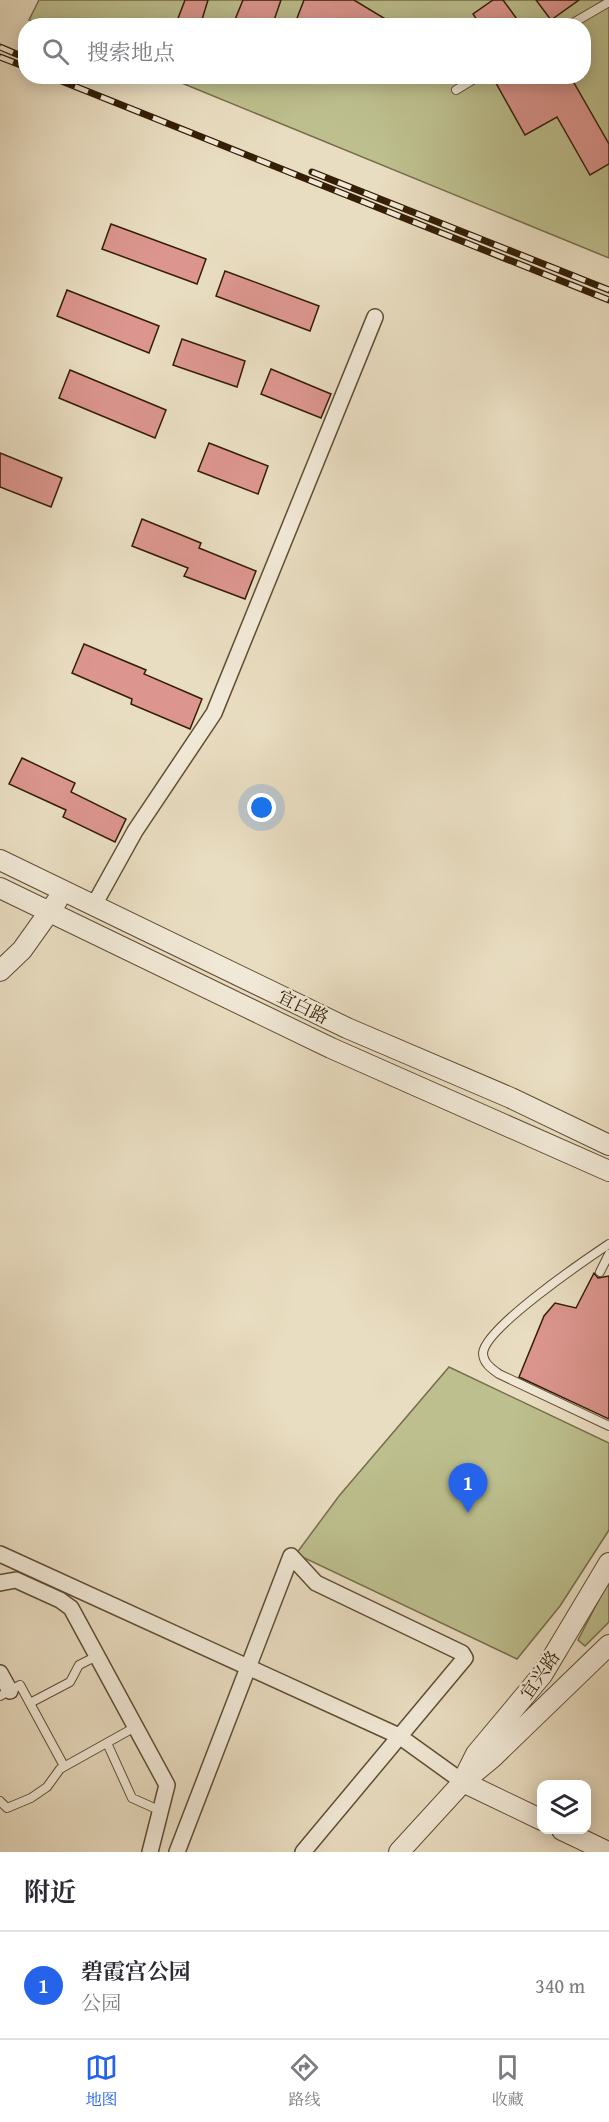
<!DOCTYPE html>
<html lang="zh">
<meta charset="utf-8">
<style>
body{margin:0;font-family:"Gentium Book Plus","Noto Serif SC",serif;background:#f2f2f3;color:#2b2b33}
.controls{position:absolute;right:18px;bottom:18px;display:grid;overflow:hidden;border-radius:12px;box-shadow:0 3px 15px #0003}
.controls button{width:54px;height:54px;display:grid;place-items:center;padding:0;border:0;border-bottom:2px solid #e1e1e2;background:#fff;color:#2b2b33;font:30px sans-serif}
.you{position:absolute;left:262px;top:808px;width:21px;height:21px;margin:-15px;border:4px solid #fff;border-radius:50%;background:#1a73e8;box-shadow:0 0 0 9px #1a73e833}
.badge{display:grid;place-items:center;width:39px;height:39px;border-radius:50%;background:#2563eb;color:#fff;font-size:20px;font-weight:700}
.pin{position:absolute;translate:-50% -50px;filter:drop-shadow(0 2px 3px #0008)}
.pin::after{content:'';position:absolute;top:32px;width:21px;height:18px;background:inherit;clip-path:polygon(0 0,100% 0,50% 100%)}
.list{margin:0;padding:0;list-style:none}
h2{display:flex;justify-content:space-between;align-items:center;height:78px;margin:0;padding:0 24px;font-size:26px}
h2 small{font-size:20px;font-weight:400;color:#7c7c81}
.list li{display:grid;grid-template-columns:39px 1fr auto;gap:18px;align-items:center;box-sizing:border-box;height:108px;padding:0 24px;border-top:2px solid #e1e1e2}
.list b{display:block;font-size:22px;white-space:nowrap}
.list p{margin:0;font-size:20px;white-space:nowrap;color:#7c7c81}
.list em{font-size:20px;font-style:normal;color:#7c7c81}
.icon{flex:none;width:33px;height:33px;fill:none;stroke:currentColor;stroke-width:2;stroke-linecap:round;stroke-linejoin:round}
.map{position:relative;flex:none;width:609px;height:1852px;overflow:hidden}
.search{position:absolute;background:#fff;box-shadow:0 3px 15px #0003;left:18px;right:18px;top:18px;height:66px;display:flex;align-items:center;gap:15px;box-sizing:border-box;padding:0 21px;border-radius:24px;color:#7c7c81;font-size:22px}
.sheet{height:186px;background:#fff}
nav{display:flex;justify-content:space-around;align-items:center;box-sizing:border-box;height:84px;border-top:2px solid #e1e1e2;background:#fff;font-size:16px;color:#7c7c81}
nav a{display:grid;justify-items:center;gap:3px}
nav .on{color:#2563eb}
.map>svg:first-child{display:block}
</style>
<div class="map">
<svg width="609" height="1852" viewBox="0 0 609 1852">
<rect width="100%" height="100%" fill="#e9ddc1"/>
<filter id="stains"><feTurbulence type="fractalNoise" baseFrequency=".00333" numOctaves="4"/><feColorMatrix values="0 0 0 0 .2 0 0 0 0 .09 0 0 0 0 .02 0 0 0 .5 -.17"/></filter>
<radialGradient id="worn" r=".72"><stop offset=".6" stop-color="#630" stop-opacity="0"/><stop offset="1" stop-color="#630" stop-opacity=".3"/></radialGradient>
<!-- green -->
<path fill="#bdbf8e" stroke="#786e4a" stroke-width="1.5" d="M39 0H609V258L167 77 584 76V26H42L29 20Z
M449 1367 609 1443V1530L560 1606 517 1659 296 1554 339 1496Z
M609 1580V1622L585 1646 578 1640Z"/>
<!-- building -->
<path fill="#dc968f" stroke="#341e05" stroke-width="1.5" d="M185 0H208L200 26 177 21Z
M243 0H281L272 26H243L234 22Z
M304 0H354L397 26H294Z
M493 0H503L522 26H481L473 14Z
M536 0H579L551 20Z
M492 76H570L609 144V164L590 175 557 117 525 135Z
M111 224 206 259 197 284 102 249Z
M225 271 319 306 310 331 216 296Z
M67 290 159 326 149 353 57 316Z
M182 339 245 361 237 387 173 365Z
M271 369 331 394 321 418 261 394Z
M70 370 166 410 155 438 59 398Z
M209 443 268 466 258 494 198 471Z
M0 453 62 478 51 507 0 487Z
M142 519 201 543 199 548 256 571 245 599 184 576 188 568 132 546Z
M84 644 146 670 144 674 202 699 190 729 131 704 132 699 72 673Z
M22 758 75 783 71 792 126 819 115 842 63 817 66 810 9 784Z
M594 1273 598 1278 609 1276V1419L519 1377 544 1316 555 1303 576 1308Z"/>
<g fill="none" stroke-linecap="round" stroke-linejoin="round">
<defs>
<path id="service" d="M568 26 609 2
M456 90 479 76
M609 1244C585 1260 485 1328 483 1353 483 1363 492 1369 499 1374L609 1426
M600 1272 609 1254
M0 1696 20 1685 64 1766
M30 1703 70 1682 79 1665 97 1656
M107 1743 132 1798 161 1811
M0 1801 7 1808 31 1798 47 1787 60 1769 137 1726"/>
<path id="minor" d="M94 905 135 831 214 713 375 317
M0 1554 399 1736 463 1782
M0 1583 16 1580 60 1600 71 1608 167 1785 150 1852
M0 1673 10 1691
M177 1852 291 1556 316 1583 462 1653 465 1658 303 1852"/>
<path id="tertiary" d="M0 860 347 1028 511 1098 609 1145
M0 888 331 1048 609 1171
M0 971 22 950 57 901
M466 1774 476 1754 542 1675 609 1563
M463 1782 542 1820
M562 1830 608 1852
M399 1852 463 1782 492 1758 609 1645"/>
</defs>
<!-- service casing -->
<use href="#service" stroke="#614e34" stroke-width="10"/>
<!-- minor casing -->
<use href="#minor" stroke="#614e34" stroke-width="18"/>
<!-- tertiary casing -->
<use href="#tertiary" stroke="#614e34" stroke-width="22"/>
<!-- service -->
<use href="#service" stroke="#f1e9d7" stroke-width="8"/>
<!-- minor -->
<use href="#minor" stroke="#f1e9d7" stroke-width="15"/>
<!-- tertiary -->
<use href="#tertiary" stroke="#f1e9d7" stroke-width="20"/>
<defs>
<path id="rail" d="M0 47 26 58
M0 57 26 67
M49 76 609 300
M312 172 609 290"/>
</defs>
<!-- rail casing -->
<use href="#rail" stroke="#341e05" stroke-width="7"/>
<!-- rail -->
<use href="#rail" stroke="#f1e9d7" stroke-width="4.5" stroke-dasharray="14" stroke-linecap="butt"/>
</g>
<g text-anchor="middle" stroke-width="4.5" stroke-linejoin="round" paint-order="stroke">
<!-- street labels -->
<g font-size="18" fill="#341e05" stroke="#f1e9d7">
<text transform="translate(303 1007) rotate(26)" y="6">宜白路</text>
<text transform="translate(540 1675) rotate(-55)" y="6">宜兴路</text>
</g>
</g>
<rect width="100%" height="100%" filter="url(#stains)"/>
<rect width="100%" height="100%" fill="url(#worn)"/>
</svg>
<div class="controls">
<button><svg class="icon" aria-label="layers" viewBox="0 0 24 24"><path d="M12 4l9 5-9 5-9-5zM3 14l9 5 9-5"/></svg></button>
</div>
<div class="you"></div>
<div class="pin badge" style="left:468px;top:1513px">1</div>
<div class="search"><svg class="icon" aria-label="search" viewBox="0 0 24 24"><circle cx="10" cy="10" r="6"/><path d="M15 15l6 6"/></svg>搜索地点</div>
</div>
<section class="sheet">
<h2>附近<small></small></h2>
<ul class="list">
<li><span class="badge">1</span><div><b>碧霞宫公园</b><p>公园</p></div><em>340 m</em></li>
</ul>
</section>
<nav>
<a class="on"><svg class="icon" aria-label="map" viewBox="0 0 24 24"><path d="M3 6l6-2 6 2 6-2v14l-6 2-6-2-6 2zM9 4v14M15 6v14"/></svg>地图</a>
<a><svg class="icon" aria-label="directions" viewBox="0 0 24 24"><path d="M12 3l9 9-9 9-9-9zM9 14v-3h6M13 9l2 2-2 2"/></svg>路线</a>
<a><svg class="icon" aria-label="saved" viewBox="0 0 24 24"><path d="M7 4h10v16l-5-4-5 4z"/></svg>收藏</a>
</nav>
